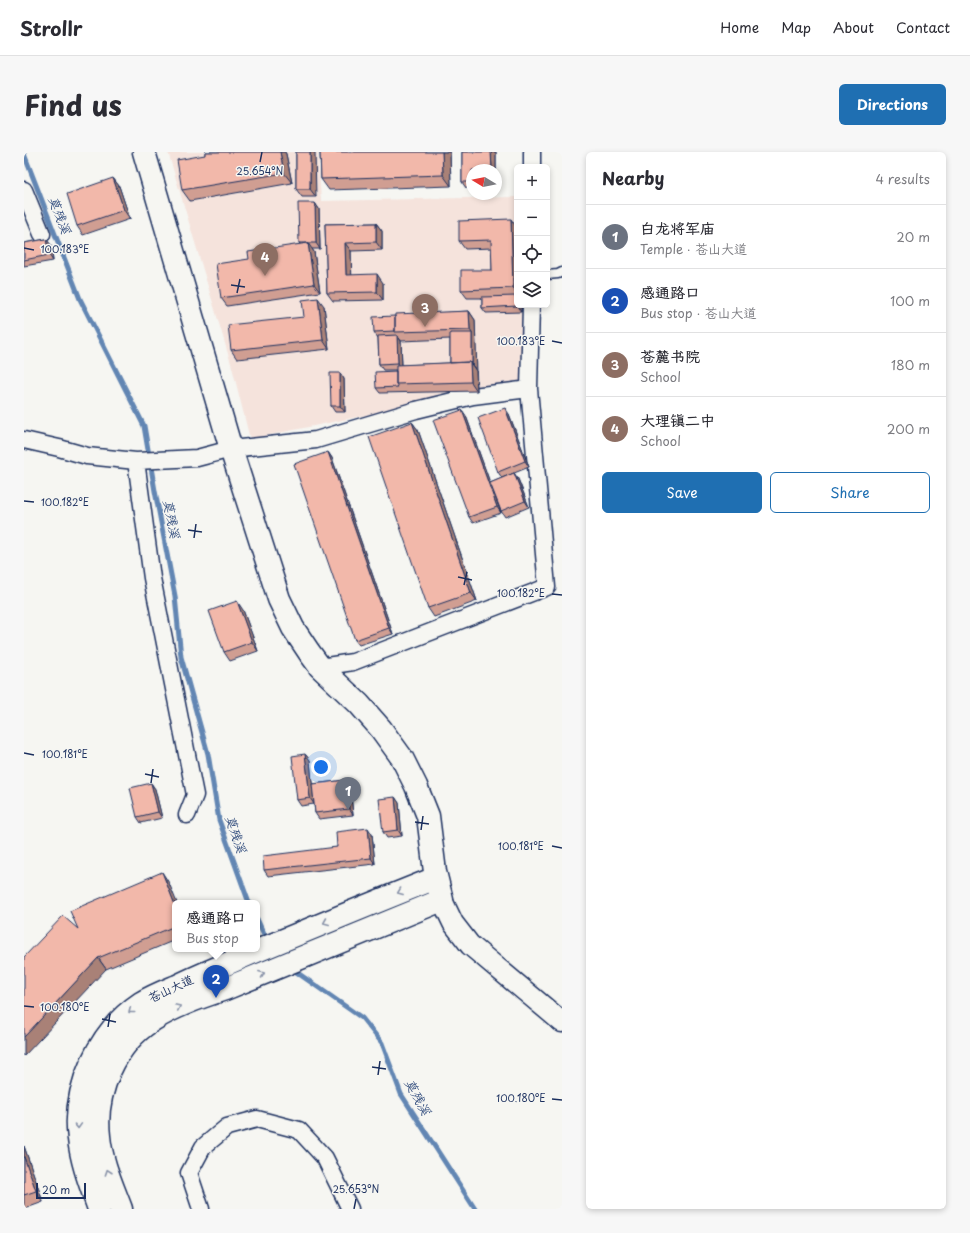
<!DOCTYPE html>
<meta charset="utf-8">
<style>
body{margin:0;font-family:"Playpen Sans","LXGW WenKai TC",sans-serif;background:#f7f7f7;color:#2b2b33}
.controls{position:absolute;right:12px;top:12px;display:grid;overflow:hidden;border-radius:6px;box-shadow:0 2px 6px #0003}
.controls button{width:36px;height:36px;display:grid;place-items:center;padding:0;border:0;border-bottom:1px solid #e1e1e2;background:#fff;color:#2b2b33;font:20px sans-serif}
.compass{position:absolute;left:442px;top:12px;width:36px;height:36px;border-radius:50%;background:#fff;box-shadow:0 2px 6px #0003;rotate:280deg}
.scale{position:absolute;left:12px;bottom:10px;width:50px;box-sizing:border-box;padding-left:4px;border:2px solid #1b2f5e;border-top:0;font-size:11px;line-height:14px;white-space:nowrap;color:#1b2f5e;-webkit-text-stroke:3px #f6f6f2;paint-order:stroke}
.you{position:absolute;left:297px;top:615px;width:14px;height:14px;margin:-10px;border:3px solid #fff;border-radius:50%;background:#1a73e8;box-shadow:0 0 0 6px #1a73e833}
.badge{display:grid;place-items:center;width:26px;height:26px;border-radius:50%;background:#1f6fb2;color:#fff;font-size:13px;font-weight:700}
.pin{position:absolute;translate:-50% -33px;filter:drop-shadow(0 1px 2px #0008)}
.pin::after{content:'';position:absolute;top:21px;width:14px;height:12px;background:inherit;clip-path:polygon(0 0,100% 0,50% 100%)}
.popup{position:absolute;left:148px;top:748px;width:88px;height:52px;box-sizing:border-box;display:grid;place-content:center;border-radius:6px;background:#fff;filter:drop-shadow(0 1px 3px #0005);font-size:13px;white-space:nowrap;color:#7c7c81}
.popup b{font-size:15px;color:#2b2b33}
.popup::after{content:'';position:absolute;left:50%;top:100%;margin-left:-8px;border:8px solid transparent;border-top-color:#fff}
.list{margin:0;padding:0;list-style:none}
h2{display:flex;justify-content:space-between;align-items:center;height:52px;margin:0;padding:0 16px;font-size:17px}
h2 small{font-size:13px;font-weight:400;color:#7c7c81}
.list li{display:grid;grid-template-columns:26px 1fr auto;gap:12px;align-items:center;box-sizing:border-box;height:64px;padding:0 16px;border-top:1px solid #e1e1e2}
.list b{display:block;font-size:15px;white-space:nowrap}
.list p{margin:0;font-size:13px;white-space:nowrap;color:#7c7c81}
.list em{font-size:13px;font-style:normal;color:#7c7c81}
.actions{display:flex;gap:8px;padding:12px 16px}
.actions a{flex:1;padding:9px 0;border:1px solid #1f6fb2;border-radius:6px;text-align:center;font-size:14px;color:#1f6fb2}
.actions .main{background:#1f6fb2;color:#fff}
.icon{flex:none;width:22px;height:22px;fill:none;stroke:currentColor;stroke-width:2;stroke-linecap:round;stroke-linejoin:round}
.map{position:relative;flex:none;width:538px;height:1057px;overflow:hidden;border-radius:6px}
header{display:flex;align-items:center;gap:24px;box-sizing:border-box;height:56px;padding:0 20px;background:#fff;border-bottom:1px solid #e1e1e2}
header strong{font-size:19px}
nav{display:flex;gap:22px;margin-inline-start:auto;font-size:14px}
.intro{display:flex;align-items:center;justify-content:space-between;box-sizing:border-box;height:96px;padding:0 24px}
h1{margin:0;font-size:28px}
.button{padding:10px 18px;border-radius:6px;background:#1f6fb2;color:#fff;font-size:14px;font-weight:700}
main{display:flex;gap:24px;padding:0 24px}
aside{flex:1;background:#fff;border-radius:6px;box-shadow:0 2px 6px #0003}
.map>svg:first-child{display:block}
</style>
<header>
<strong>Strollr</strong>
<nav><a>Home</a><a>Map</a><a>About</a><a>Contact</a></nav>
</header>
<div class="intro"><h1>Find us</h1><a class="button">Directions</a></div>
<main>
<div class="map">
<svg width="538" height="1057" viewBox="0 0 538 1057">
<rect width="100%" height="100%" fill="#f6f6f2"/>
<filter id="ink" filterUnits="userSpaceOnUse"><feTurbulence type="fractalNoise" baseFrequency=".025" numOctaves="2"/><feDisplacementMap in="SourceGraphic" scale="8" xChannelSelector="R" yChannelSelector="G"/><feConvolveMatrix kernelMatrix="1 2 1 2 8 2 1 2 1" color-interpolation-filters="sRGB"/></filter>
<g filter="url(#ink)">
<!-- built -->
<path fill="#f5e3dc" d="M144 0H294L297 49 493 45V153H499V231L226 287 208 215Z"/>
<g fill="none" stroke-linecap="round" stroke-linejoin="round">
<!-- stream -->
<path stroke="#6286b3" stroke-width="5" d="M0 2 56 147 120 274 131 339 151 444 157 505 184 602 195 668 225 751
M233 767 243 789
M268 817 338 866 358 891 377 942 451 1057"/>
<defs>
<path id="service" d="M523 123 534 122 538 120"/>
<path id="minor" d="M508 15V0
M0 38 18 82
M0 288 35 296 63 304 112 309 128 426 171 643 163 663
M112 309 173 306 207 297 292 288 392 258 449 244 505 237
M296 515 329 510 523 435 505 237 507 153
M177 1057 165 1021 179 995 203 975 233 967 275 978 301 1006 326 1057"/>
<path id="tertiary" d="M418 748 429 771 446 793 538 870"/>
<path id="secondary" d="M75 1057C67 1034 58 1012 55 987 48 937 75 879 117 851 128 844 141 839 153 834 177 822 203 812 228 801 289 776 351 750 412 726
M97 1057C88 1033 77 1009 75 984 70 941 91 891 129 868 151 854 177 845 201 837L418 748 411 720 404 664 392 634 378 606 357 577 335 552 296 515 285 500 269 476 255 447 207 297 120 0"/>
</defs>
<!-- service casing -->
<use href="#service" stroke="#1b2f5e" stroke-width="11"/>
<!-- minor casing -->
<use href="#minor" stroke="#1b2f5e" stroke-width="19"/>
<!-- tertiary casing -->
<use href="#tertiary" stroke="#1b2f5e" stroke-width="23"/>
<!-- secondary casing -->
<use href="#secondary" stroke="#1b2f5e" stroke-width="25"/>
<!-- service -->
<use href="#service" stroke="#f6f6f2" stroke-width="8"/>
<!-- minor -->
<use href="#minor" stroke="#f6f6f2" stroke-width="16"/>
<!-- tertiary -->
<use href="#tertiary" stroke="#f6f6f2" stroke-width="20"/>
<!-- secondary -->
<use href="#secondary" stroke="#f6f6f2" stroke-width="22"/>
</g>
<!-- wall -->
<path fill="#d09e92" stroke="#1b2f5e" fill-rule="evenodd" d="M181 0H261L262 2 268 31 166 49 158 38 181 3Z
M272 0 292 45H278L272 37Z
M296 0H426L427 34 305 38 297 27Z
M438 0H472V18H448V36H442L438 30Z
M89 26 95 34 106 67 59 83 53 74Z
M291 51 295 57 296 97H288L290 100 296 140 203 154 197 146 225 107 276 92 275 91Z
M352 71 358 79V98L327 99V123L359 131V148L309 149 303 141 301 72Z
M493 76V153H497V160L462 161 458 156V146H443L437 138 468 118V96L441 97 435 89Z
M22 87 27 93 29 109 0 114V91Z
M300 154 305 197 213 207 207 198 280 165Z
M445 159 451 168 453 239 356 241 352 236 372 219V218H359L355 212 354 186 350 180 371 164ZM374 185 377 189 426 187V211L378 213 377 189Z
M316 221 320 227 321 260H311L307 254Z
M438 258 442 264 466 331 490 321 494 327 505 355 481 365 477 359 467 332 477 361 449 371 445 365Z
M485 262 505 315 478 326 474 320Z
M388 270 394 278 453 449 410 465 404 456Z
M304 300 308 306 369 482 335 493 331 488Z
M219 458 234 499 206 509 200 500Z
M281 602 286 608 288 632 322 628 326 634 329 663 295 667 291 661 290 652 277 654 273 648Z
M127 631 131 637 138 666 117 671 113 665Z
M371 645 375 651 378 684 363 686 359 680Z
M348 682 351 712 244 724 240 718 313 695Z
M145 731 151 751V788L82 817 54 777Z
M0 994 19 1050 0 1057Z"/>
<!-- shaded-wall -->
<path fill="#a98177" stroke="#1b2f5e" d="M256 0H261L262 2 268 31 260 21Z
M286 0H291L292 45 286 37Z
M418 0H426L427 34 419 23Z
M467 0H472V18H468Z
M89 26 95 34 106 67 100 58Z
M291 51 295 57 296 97 292 91Z
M487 67 493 76V142L489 136Z
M352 71 358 79V98L352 90Z
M22 87 27 93 29 109 25 103Z
M284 91 290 100 296 140 290 132Z
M321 91 327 99 328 132 322 123Z
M353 122 359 131V148L353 140Z
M492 144 493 145V153H497V160L493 154Z
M294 146 300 154 305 197 299 188Z
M445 159 451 168 453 219 448 213V181L446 178Z
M373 183 377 189 378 217 374 211Z
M446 210 452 219 453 239 447 230Z
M316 221 320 227 321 260 316 254Z
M481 256 485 262 505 315 501 309Z
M438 258 442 264 477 361 473 355Z
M388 270 394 278 453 449 447 441Z
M304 300 308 306 369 482 365 476Z
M490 321 494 327 505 355 501 349Z
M213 449 219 458 234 499 228 490Z
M281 602 286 608 290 652 286 646Z
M322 628 326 634 329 663 325 657Z
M127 631 131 637 138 666 134 660Z
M371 645 375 651 378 684 374 678Z
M344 676 348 682 351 712 347 706Z
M138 720 145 731 153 751H151V753Z
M74 806 82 817 0 904V885Z
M0 994 19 1050 12 1039 0 1005Z"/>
<!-- building -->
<path fill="#f2b8aa" stroke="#1b2f5e" d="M181 0H256L260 21 158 38 153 8 181 3Z
M272 0H286V37H272Z
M296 0H418L419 23 297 27Z
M438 0H467L468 18H448V30H438Z
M89 26 100 58 53 74 43 42Z
M274 51H291L292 91H275Z
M487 67 489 136 437 138V118H468L467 88 435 89V69Z
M352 71V90L321 91 322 123 353 122V140L303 141 301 72Z
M22 87 25 103 0 108V91Z
M284 91 290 132 197 146 192 112 225 107 224 100Z
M492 144 493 154 458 156V145Z
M294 146 299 188 207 198 204 173 280 165 278 148Z
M445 159 446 178 371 180V162Z
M371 164V179L350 180 349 165Z
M426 181H448V213L446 210 426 211Z
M373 183 374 211 355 212 354 184Z
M446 210 447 230 372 232V213Z
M372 219V232L374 235 352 236 351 220Z
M306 221H316V254H307Z
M481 256 501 309 474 320 454 266Z
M438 258 473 355 445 365 409 268Z
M388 270 447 441 404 456 345 285Z
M304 300 365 476 331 488 270 312Z
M490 321 501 349 477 359 466 331Z
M213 449 228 490 200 500 185 459Z
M281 602 286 646 273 648 268 604Z
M322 628 325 657 291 661 288 632Z
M127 631 134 660 113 665 106 636Z
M371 645 374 678 359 680 355 647Z
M344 676 347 706 240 718 239 704 313 695 312 680Z
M138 720 151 753V774L74 806 0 885V805L39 764 54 777 46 759Z
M0 1005 12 1039 0 1043Z"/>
<!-- one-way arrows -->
<defs><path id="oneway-chevron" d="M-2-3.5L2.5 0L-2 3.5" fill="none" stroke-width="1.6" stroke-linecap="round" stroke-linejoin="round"/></defs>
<g stroke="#8892a8">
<use href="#oneway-chevron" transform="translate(376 740) rotate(159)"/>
<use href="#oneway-chevron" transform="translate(302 770) rotate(157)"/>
<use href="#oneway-chevron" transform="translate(238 822) rotate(-22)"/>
<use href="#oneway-chevron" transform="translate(154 855) rotate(-25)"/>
<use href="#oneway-chevron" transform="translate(107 859) rotate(142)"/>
<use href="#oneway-chevron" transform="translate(54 974) rotate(88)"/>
<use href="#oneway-chevron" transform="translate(84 1020) rotate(-109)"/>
</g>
</g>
<!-- ticks -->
<path fill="none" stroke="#1b2f5e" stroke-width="1.5" d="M236 10 238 0M0 96 10 98M207 133 221 135M213 141 216 127M528 189 538 191M0 349 10 350M164 378 178 380M170 386 172 372M434 425 448 428M440 433 443 420M528 442 538 443M0 601 10 603M121 622 135 625M127 631 129 617M391 670 405 672M397 678 399 664M528 694 538 696M0 854 10 855M78 867 92 870M84 875 86 862M348 915 362 917M354 923 356 909M528 947 538 948M330 1057 332 1047"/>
<g text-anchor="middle" stroke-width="3" stroke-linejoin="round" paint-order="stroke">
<!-- street labels -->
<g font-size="12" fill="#1b2f5e" stroke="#f6f6f2">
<text transform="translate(147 837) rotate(-25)" y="4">苍山大道</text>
</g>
<!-- water labels -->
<g font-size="13" font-style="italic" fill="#395382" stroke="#f6f6f2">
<text transform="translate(36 63) rotate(69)" y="5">莫残溪</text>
<text transform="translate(148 367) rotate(79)" y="5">莫残溪</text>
<text transform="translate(212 682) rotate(71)" y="5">莫残溪</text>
<text transform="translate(394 945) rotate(61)" y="5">莫残溪</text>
</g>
</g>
<g font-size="10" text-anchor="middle" fill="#1b2f5e" stroke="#f6f6f2" stroke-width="3" stroke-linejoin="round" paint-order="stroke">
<text x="236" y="23">25.654°N</text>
<text x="41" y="101">100.183°E</text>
<text x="497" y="193">100.183°E</text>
<text x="41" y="354">100.182°E</text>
<text x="497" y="445">100.182°E</text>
<text x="41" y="606">100.181°E</text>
<text x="497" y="698">100.181°E</text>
<text x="41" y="859">100.180°E</text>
<text x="497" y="950">100.180°E</text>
<text x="332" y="1041">25.653°N</text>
</g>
</svg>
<div class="controls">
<button>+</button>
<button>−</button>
<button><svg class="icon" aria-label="locate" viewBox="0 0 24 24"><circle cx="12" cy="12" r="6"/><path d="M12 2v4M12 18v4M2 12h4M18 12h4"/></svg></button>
<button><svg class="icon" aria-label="layers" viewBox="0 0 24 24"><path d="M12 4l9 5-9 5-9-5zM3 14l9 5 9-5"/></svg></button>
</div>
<svg class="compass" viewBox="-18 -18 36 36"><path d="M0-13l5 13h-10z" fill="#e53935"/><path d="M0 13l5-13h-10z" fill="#7c7c81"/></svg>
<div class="scale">20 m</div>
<div class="you"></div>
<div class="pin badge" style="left:324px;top:658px;background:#6b7280">1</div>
<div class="pin badge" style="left:192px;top:846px;background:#1a4fb4">2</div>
<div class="popup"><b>感通路口</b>Bus stop</div>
<div class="pin badge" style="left:401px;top:175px;background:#8d6e63">3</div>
<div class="pin badge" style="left:241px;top:124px;background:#8d6e63">4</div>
</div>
<aside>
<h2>Nearby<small>4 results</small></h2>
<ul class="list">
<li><span class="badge" style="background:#6b7280">1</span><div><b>白龙将军庙</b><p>Temple · 苍山大道</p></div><em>20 m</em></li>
<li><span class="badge" style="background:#1a4fb4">2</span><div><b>感通路口</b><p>Bus stop · 苍山大道</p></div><em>100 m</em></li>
<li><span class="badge" style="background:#8d6e63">3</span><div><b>苍麓书院</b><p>School</p></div><em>180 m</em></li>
<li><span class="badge" style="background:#8d6e63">4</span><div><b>大理镇二中</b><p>School</p></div><em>200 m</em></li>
</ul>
<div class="actions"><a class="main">Save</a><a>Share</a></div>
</aside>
</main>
